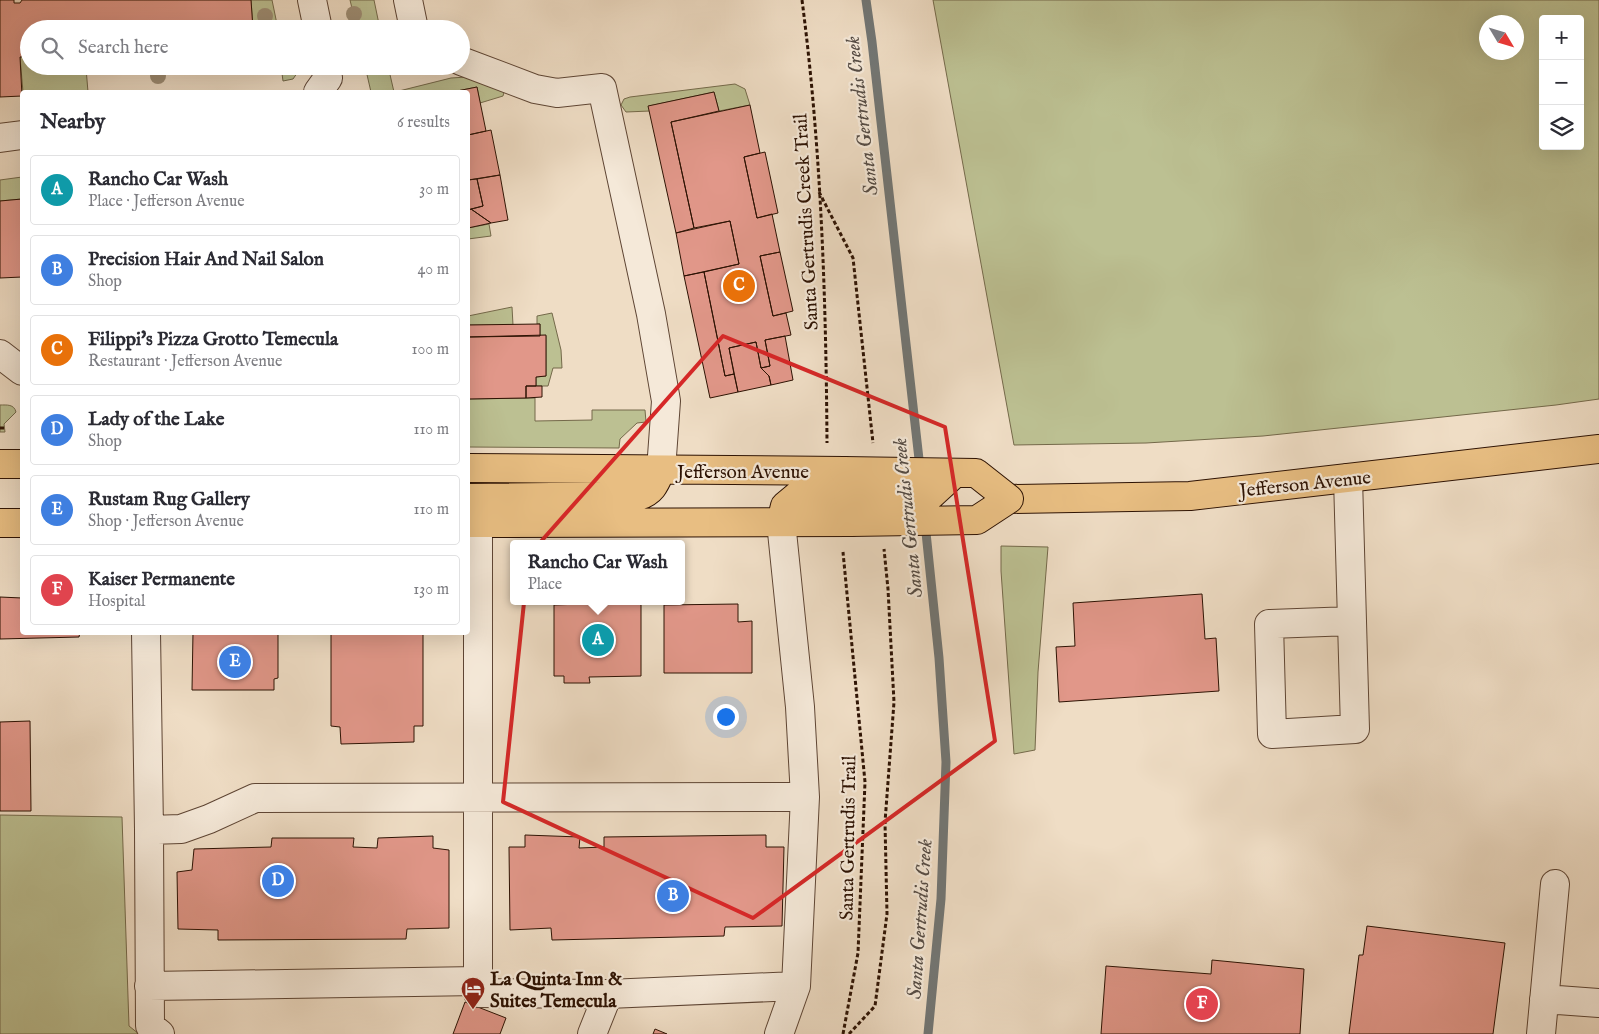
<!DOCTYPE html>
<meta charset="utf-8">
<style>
body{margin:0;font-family:"IM FELL English",serif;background:#f7f7f7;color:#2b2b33}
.controls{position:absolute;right:15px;top:15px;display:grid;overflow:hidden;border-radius:5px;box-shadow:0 5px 20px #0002}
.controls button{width:45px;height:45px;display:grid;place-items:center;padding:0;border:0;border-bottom:1px solid #e1e1e2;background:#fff;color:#2b2b33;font:25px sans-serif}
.compass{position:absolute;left:1479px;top:15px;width:45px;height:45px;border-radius:50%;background:#fff;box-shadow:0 5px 20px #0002;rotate:128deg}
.you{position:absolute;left:725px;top:716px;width:18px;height:18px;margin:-12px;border:4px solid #fff;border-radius:50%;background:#1a73e8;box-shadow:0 0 0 8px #1a73e833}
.badge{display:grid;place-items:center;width:32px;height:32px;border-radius:50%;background:#d93025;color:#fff;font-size:16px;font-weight:700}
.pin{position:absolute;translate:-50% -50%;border:2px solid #fff;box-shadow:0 1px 5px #0006}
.popup{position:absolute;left:510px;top:540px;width:175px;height:65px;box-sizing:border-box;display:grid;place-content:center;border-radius:5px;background:#fff;filter:drop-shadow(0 1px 4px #0005);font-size:16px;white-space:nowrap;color:#7c7c81}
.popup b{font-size:19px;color:#2b2b33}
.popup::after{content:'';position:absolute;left:50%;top:100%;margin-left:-10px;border:10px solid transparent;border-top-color:#fff}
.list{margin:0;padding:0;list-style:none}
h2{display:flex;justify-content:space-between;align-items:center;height:65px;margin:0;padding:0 20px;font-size:21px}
h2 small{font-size:16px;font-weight:400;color:#7c7c81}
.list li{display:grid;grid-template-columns:32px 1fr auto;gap:15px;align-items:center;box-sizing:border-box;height:70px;margin:0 10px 10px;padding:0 10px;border:1px solid #e1e1e2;border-radius:5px}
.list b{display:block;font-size:19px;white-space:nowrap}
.list p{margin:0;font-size:16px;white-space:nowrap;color:#7c7c81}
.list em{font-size:16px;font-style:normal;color:#7c7c81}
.icon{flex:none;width:28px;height:28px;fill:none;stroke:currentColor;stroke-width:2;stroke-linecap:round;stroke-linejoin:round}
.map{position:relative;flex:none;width:1599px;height:1034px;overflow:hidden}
.search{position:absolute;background:#fff;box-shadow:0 5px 20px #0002;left:20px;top:20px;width:450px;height:55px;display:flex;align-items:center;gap:12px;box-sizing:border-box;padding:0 18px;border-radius:28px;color:#7c7c81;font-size:19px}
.panel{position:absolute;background:#fff;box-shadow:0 5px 20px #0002;left:20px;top:90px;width:450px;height:545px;border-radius:5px}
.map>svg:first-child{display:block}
</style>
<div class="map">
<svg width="1599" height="1034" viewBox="0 0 1599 1034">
<rect width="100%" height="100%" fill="#efddc5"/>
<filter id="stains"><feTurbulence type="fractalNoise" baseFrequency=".004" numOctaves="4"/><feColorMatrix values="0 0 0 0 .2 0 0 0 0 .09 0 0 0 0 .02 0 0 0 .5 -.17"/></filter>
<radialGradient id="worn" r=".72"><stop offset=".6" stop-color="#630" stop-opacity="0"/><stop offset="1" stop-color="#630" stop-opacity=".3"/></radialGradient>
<!-- green -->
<path fill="#bcc092" stroke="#74694a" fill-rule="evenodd" d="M251 0H272L278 29H253Z
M350 0H374L380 29H357Z
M933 0H1599V399L1556 405 1263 436 1146 443 1014 445ZM1543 19H1580V146H1543ZM1486 22H1516V52H1486Z
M29 56V66H78L79 69 86 68 88 92H23L20 57Z
M281 66H302L293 79 283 81Z
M365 66H388L394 92H371Z
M467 77 504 92 503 96 480 103 477 87 452 92H395L451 78Z
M735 84 745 89 750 105 719 111 714 92 649 106 650 111 626 112 621 105 624 99 630 97Z
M22 177V199L0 201V180Z
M489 224 491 236 468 239V228Z
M512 307 513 325H468V316Z
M552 313 561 350 562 368H553L548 386H536V377L546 376V336H540V324H537V316Z
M535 398V421L592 420V410H645L646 422 637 423 620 439 619 448 468 447V399Z
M0 405C7 405 14 404 16 412L4 424 5 432H0Z
M1001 546 1048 547 1038 672 1035 750 1014 754 1001 571Z
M0 815 122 817 129 1026 139 1034H0Z"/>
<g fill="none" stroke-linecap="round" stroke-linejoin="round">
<!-- stream -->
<path stroke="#727674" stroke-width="9" d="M866 0 872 42 920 468
M925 523 939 658 946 762 941 899 928 1034"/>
</g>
<!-- building -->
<path fill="#e19789" stroke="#2d1203" d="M0 0H14V3H20L22 0H251L253 29H29V56L20 57 22 96 0 97Z
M78 66H168L86 73V68L79 69Z
M477 87 486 131 468 135V92H452Z
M714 92 719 111 671 122 694 228 676 233 648 106Z
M750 105 760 153 744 157 757 218 772 214 780 252 760 256 773 316 786 313 791 335 765 340 770 366 761 368 756 342 729 348 734 374 725 376 704 272 739 264 730 221 694 228 671 122Z
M491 130 500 175 468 180V135Z
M765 152 778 213 757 218 744 157Z
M500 175 508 220 491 223 471 209 483 206 477 179Z
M477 179 483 206 468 210V180Z
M22 199V277L0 278V201Z
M471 209 491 223 468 228V210Z
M730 221 739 264 684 276 676 233Z
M780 252 793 311 773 316 760 256Z
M704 272 725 376 734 374 738 392 710 398 684 276Z
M540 324V336L468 337V325Z
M546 335V376L536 377V386H526V398L468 399V337Z
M785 336 793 380 771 385 769 376 761 368 770 366 765 340Z
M756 342 761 368 769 376 771 385 738 392 729 348Z
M526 386H542V397L526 398Z
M1202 594 1205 639 1216 638 1219 691 1059 702 1056 647 1075 646 1073 603Z
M0 597 22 598V632H80L79 637 0 639Z
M581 601H635L641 605V676L589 677 590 683H564V676H554V605L581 604Z
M738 604V622L752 621V673H664V605Z
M193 632H278V678L274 679V690H192Z
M331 632H423V726H414V742L341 744 340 727 331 726Z
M30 721 31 811H0V722Z
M525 835 580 837 579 848 604 847V837L766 835V847H784L782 926 725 927 724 936 552 940 551 928 510 930 509 847H525Z
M433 836V848L449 850V928L407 929 406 939 218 940V930L178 929 177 872 192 870 194 849 271 847 272 838H354L353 847 377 848 378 838Z
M1367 926 1505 943 1493 1034H1349L1359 955H1363Z
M1212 960 1304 969 1300 1034H1101L1106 966 1211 974Z
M465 1002 506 1018 500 1034H453Z
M655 1029 667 1034H653Z"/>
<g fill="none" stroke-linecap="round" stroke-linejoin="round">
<defs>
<path id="minor" d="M312 0 318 29
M408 0 414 29
M461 61 535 89 557 93 602 88 651 314 666 401 661 470
M318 92 328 78 326 66
M0 138 22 135
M0 354 22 371
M1348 478 1355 729 1272 734 1269 624 1352 621
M478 523V993L608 994 592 1034
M146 632 149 830 181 829 209 819 255 798 805 797
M149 830 150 1026 160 1034
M149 986 478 981
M608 994 796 986
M1544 999 1599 1003
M779 1034 796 986 805 797 800 707 781 522
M1541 1034 1555 884"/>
<path id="major" d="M0 464H22
M468 468 844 471
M468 498 638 496C652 492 655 484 661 470
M1009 499 1190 496 1599 449
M781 522 785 506 797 496H848
M0 523H22
M468 523 851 522"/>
</defs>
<!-- minor casing -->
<use href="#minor" stroke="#5e4534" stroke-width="30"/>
<!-- major casing -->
<use href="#major" stroke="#2d1203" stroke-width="30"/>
<!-- path -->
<path stroke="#2d1203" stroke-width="3" stroke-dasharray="4 2.5" stroke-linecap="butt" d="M802 0C821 146 826 295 827 443
M819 192 853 258 873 443
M0 428H5
M843 1034 858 953 865 782 843 552
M849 1034 875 1006 887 914 885 822 894 702 888 589 884 549"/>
<!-- minor -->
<use href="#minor" stroke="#f5e9d9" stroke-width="28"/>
<!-- major -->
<use href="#major" stroke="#e8be82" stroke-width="28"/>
<defs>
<path id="major-bridge" d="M844 471 976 473 1009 499 977 520 851 522
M848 496 931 495 955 473"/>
</defs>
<!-- major-bridge casing -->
<use href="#major-bridge" stroke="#2d1203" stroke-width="30" stroke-linecap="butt"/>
<!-- major-bridge -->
<use href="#major-bridge" stroke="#e8be82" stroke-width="28"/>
</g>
<!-- trees -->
<g fill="#a08f76">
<circle cx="354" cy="14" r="8"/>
<circle cx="265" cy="16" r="8"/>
<circle cx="158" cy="76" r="8"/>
</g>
<!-- marked area -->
<path fill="none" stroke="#d62828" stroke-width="4" stroke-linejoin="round" d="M723 336 945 427 995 741 753 918 503 802 529 555Z"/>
<!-- icons -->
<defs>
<symbol id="hotel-pin" viewBox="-11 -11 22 30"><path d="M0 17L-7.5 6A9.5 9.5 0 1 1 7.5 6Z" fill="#8f2418" stroke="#f5e9d9"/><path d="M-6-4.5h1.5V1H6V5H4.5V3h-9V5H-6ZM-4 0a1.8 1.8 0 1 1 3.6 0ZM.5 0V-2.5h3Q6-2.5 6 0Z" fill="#fff"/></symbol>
</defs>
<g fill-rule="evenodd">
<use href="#hotel-pin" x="459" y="975" width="28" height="38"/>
</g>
<g text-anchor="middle" stroke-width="4.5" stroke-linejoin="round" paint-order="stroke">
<!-- street labels -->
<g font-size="19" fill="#2d1203" stroke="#f5e9d9">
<text transform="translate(805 222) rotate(-93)" y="7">Santa Gertrudis Creek Trail</text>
<text x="743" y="478">Jefferson Avenue</text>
<text transform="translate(1305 483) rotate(-6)" y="7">Jefferson Avenue</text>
<text transform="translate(847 838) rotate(-89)" y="7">Santa Gertrudis Trail</text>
</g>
<!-- poi labels -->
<g font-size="19" font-weight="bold" fill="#2d1203" stroke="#f5e9d9" text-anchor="start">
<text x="490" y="985">La Quinta Inn &amp;<tspan x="490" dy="22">Suites Temecula</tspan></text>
</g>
<!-- water labels -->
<g font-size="20" font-style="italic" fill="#554c45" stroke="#f5e9d9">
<text transform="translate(861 116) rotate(-97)" y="7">Santa Gertrudis Creek</text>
<text transform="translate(907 518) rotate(-96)" y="7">Santa Gertrudis Creek</text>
<text transform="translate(919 919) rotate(-86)" y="7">Santa Gertrudis Creek</text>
</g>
</g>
<rect width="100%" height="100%" filter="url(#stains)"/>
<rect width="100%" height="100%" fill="url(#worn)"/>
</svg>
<div class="controls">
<button>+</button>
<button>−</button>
<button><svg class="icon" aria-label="layers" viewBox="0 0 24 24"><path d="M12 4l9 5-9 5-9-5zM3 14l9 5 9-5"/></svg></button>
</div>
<svg class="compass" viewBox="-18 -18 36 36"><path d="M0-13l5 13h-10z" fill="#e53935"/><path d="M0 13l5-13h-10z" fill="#7c7c81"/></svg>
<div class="you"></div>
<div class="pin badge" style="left:598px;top:640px;background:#0f9aa8">A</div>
<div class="popup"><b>Rancho Car Wash</b>Place</div>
<div class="pin badge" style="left:673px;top:896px;background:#3f7fe0">B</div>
<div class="pin badge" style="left:739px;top:286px;background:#e8710a">C</div>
<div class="pin badge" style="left:278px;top:881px;background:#3f7fe0">D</div>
<div class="pin badge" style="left:235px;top:662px;background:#3f7fe0">E</div>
<div class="pin badge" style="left:1202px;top:1004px;background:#e0444e">F</div>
<div class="search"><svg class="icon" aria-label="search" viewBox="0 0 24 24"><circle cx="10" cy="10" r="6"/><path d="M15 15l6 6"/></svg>Search here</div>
<section class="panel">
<h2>Nearby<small>6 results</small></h2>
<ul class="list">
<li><span class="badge" style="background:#0f9aa8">A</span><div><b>Rancho Car Wash</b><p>Place · Jefferson Avenue</p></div><em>30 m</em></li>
<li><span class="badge" style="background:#3f7fe0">B</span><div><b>Precision Hair And Nail Salon</b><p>Shop</p></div><em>40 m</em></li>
<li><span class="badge" style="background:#e8710a">C</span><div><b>Filippi's Pizza Grotto Temecula</b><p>Restaurant · Jefferson Avenue</p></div><em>100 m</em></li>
<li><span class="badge" style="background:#3f7fe0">D</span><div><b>Lady of the Lake</b><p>Shop</p></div><em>110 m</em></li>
<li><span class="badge" style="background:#3f7fe0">E</span><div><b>Rustam Rug Gallery</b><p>Shop · Jefferson Avenue</p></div><em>110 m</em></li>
<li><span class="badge" style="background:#e0444e">F</span><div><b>Kaiser Permanente</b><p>Hospital</p></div><em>130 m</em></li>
</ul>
</section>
</div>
